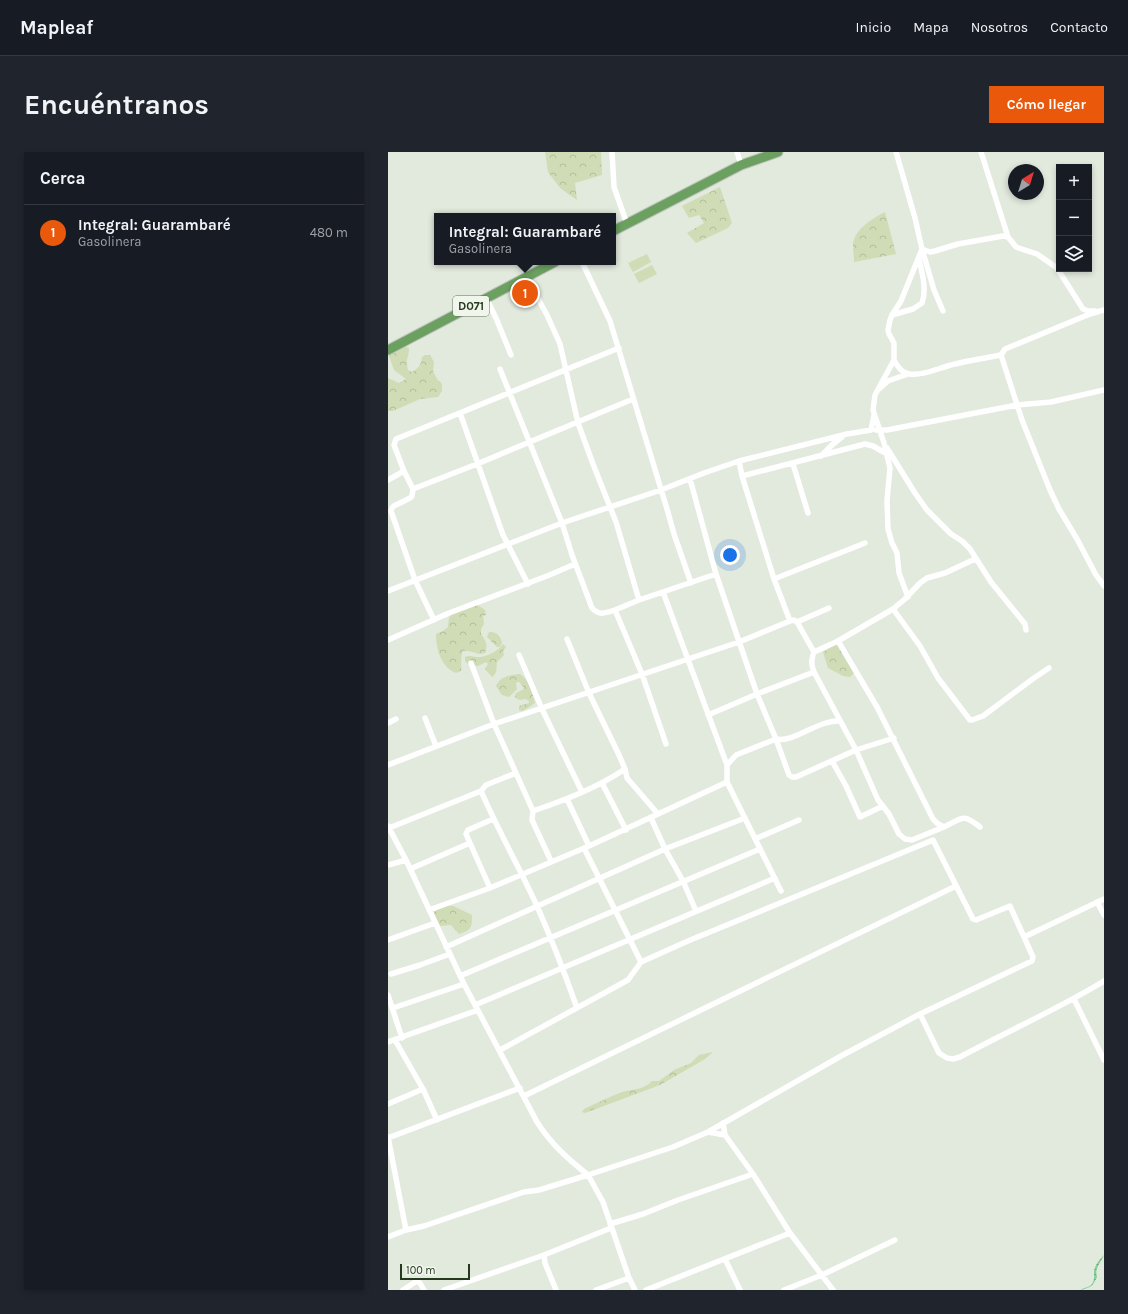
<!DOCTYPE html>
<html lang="es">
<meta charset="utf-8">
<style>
body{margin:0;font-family:Karla,sans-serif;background:#20242c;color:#f1f3f6}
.controls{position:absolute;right:12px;top:12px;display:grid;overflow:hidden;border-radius:0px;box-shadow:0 2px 6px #0003}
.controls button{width:36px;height:36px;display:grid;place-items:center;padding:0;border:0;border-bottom:1px solid #363941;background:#171b24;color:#f1f3f6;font:20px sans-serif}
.compass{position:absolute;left:620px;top:12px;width:36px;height:36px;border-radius:50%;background:#171b24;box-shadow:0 2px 6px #0003;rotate:38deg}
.scale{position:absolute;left:12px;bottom:10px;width:70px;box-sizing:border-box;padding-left:4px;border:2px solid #24391e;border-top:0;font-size:11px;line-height:14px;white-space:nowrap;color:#24391e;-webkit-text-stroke:3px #f1f6ed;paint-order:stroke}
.you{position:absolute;left:342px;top:403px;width:14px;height:14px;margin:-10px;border:3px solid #fff;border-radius:50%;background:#1a73e8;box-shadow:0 0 0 6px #1a73e833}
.badge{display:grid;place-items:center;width:26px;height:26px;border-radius:50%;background:#ea580c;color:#fff;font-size:13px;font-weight:700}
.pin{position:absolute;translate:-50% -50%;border:2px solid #fff;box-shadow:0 1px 4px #0006}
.popup{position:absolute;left:46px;top:61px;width:182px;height:52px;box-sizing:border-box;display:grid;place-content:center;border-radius:0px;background:#171b24;filter:drop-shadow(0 1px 3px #0005);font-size:13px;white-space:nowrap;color:#9ea1a6}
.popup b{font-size:15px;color:#f1f3f6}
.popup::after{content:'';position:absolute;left:50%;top:100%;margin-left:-8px;border:8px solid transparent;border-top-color:#171b24}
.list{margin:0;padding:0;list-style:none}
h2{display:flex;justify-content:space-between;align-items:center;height:52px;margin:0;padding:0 16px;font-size:17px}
h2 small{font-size:13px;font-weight:400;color:#9ea1a6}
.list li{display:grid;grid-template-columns:26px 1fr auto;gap:12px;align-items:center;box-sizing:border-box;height:56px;padding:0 16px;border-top:1px solid #363941}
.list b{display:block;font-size:15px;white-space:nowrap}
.list p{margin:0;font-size:13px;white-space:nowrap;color:#9ea1a6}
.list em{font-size:13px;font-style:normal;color:#9ea1a6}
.icon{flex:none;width:22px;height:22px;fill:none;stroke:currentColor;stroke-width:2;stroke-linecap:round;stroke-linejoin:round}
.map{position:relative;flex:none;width:716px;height:1138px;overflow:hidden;border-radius:0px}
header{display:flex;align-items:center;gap:24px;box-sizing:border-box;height:56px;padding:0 20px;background:#171b24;border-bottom:1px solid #363941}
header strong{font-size:19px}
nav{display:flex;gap:22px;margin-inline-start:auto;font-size:14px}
.intro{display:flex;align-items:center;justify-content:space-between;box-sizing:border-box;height:96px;padding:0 24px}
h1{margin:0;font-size:28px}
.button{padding:10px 18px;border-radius:0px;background:#ea580c;color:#fff;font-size:14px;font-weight:700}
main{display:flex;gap:24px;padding:0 24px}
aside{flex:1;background:#171b24;border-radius:0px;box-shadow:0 2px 6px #0003}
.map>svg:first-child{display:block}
</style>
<header>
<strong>Mapleaf</strong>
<nav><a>Inicio</a><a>Mapa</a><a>Nosotros</a><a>Contacto</a></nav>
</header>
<div class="intro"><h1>Encuéntranos</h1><a class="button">Cómo llegar</a></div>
<main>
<aside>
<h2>Cerca<small></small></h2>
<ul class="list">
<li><span class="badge">1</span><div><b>Integral: Guarambaré</b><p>Gasolinera</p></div><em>480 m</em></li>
</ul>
</aside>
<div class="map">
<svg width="716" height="1138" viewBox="0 0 716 1138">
<defs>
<pattern id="forest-crowns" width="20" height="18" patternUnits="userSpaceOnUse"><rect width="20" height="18" fill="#cfdcb5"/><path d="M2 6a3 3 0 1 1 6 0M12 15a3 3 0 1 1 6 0" fill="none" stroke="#b2be9b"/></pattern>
<pattern id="water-rules" width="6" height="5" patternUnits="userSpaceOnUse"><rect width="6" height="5" fill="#82d193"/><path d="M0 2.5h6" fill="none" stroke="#6aab77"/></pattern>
</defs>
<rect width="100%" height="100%" fill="#e2e9dd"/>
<!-- forest -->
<path fill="url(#forest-crowns)" d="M157 0H213L214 23 187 31 189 48 172 36 160 20Z
M332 35 344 71 340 76 308 91 299 81 316 71 311 63 301 66 294 54Z
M497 60 508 102 466 110C466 105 465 99 465 94 465 78 484 67 497 60Z
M14 193 21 196C21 206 17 206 20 218L24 220C31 216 33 213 34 205L37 203H42L46 210 45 219 49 227 54 232V239L50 245 32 247 5 259H0V226L11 231 18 227 6 218 1 204 5 197Z
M85 450 97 458 98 463 95 464 96 472 93 477V482C98 489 100 492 97 501 89 504 83 497 75 499 72 505 74 512 73 519L68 521C53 515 48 497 48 482L55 479 60 475 61 466 66 459Z
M101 480C109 479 113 485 114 491L112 495H109L99 485Z
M452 491 468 519 462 525 455 524 440 516 435 500 446 493Z
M115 492 118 495 115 499 116 503 109 510C108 516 110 521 104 525L97 517 100 512 98 510 90 514 80 512 77 509V505C82 503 84 505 90 505 97 506 112 498 115 492Z
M132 522C142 529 144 540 147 551L135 559 131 558V554L141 551V549L138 547 131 548 127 545 128 541 134 538 136 536 131 530H129L128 532 129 537 121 545 114 543 108 534C112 524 123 523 132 522Z
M58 753 65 754 84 763C84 775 84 778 71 782L63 773 52 774 45 761 51 756Z
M325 900 317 907 272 933 197 961 194 960 196 957C209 951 221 945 234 940 245 937 256 938 264 929H271L286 918 303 911 311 903Z"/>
<!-- park -->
<path fill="#cfdcb5" d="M259 102 263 110 245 120 240 111Z
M264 113 269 122 251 131 246 122Z"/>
<!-- water -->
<path fill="url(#water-rules)" d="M716 1103C713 1111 706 1116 709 1125 704 1136 702 1135 693 1138 696 1135 701 1136 704 1132 707 1127 706 1125 706 1120 706 1114 712 1107 716 1103Z"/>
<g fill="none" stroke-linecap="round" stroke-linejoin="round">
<defs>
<path id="primary" d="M225 79 353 13 390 0
M0 198 167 110"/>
</defs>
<!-- primary casing -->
<use href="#primary" stroke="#bdc4bc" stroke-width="11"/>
<!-- minor -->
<path stroke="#fff" stroke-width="5.5" d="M224 0 226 35 239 72
M349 0 353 13
M508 0 527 66 534 97 513 149 504 163 502 168 500 178 501 182 506 191V208L487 243 485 258 496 291 502 316 499 349 500 377 504 391 509 401 511 421 520 445
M593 0 620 85
M194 110 222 169 279 357 286 382 303 431
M138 125 159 163 172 192 190 271 205 312 228 370 251 448
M98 146 108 166 123 203
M716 158 702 162 617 197 613 203 634 268 662 338 671 357 689 387 708 423 716 434
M555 159 546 138 534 97 542 100 547 99 570 92 615 84 620 85 628 95 649 102 669 116 695 157 700 159H707
M504 163 525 157 534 151C539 137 534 121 531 107
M506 208C509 214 514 221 521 222 536 224 553 215 567 212 582 208 598 206 613 203
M112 217 174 371 184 403 204 456C211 464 218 461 227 458
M491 237 500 229 520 222
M72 261 115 383 140 432
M488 278H499L629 253 663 250 716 238
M499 296 527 341 539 358 563 382 574 389 582 397 603 430 637 472 638 478
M433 304 444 293 455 284
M351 309 354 324 386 427 402 469
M405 312 420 361
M16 319 25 337 89 312 245 247
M354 324 477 292 485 294 499 302
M302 327 328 422 369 542 388 587 401 623 404 625H408L468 598 506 586
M0 328 16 319 6 293 8 287 231 196
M25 337 24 344 22 346 6 354 4 356 3 359 27 428 46 468
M386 427 477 391
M0 439 174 371 273 338 316 321 351 309 459 282 483 278 486 263
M275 440 339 613V630L393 739
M505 457 532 494 550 526 582 568H584L595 564 646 526 661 516
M409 470 426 500
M179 487 201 541 231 603 237 617 239 626 270 662
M0 488 61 461 159 424 187 412
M450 489 489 555 545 667 550 672 556 675C575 666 574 661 592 675
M131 503 154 557 194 640
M83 511 106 572 145 659
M320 563 369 542 426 520
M37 566 48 594
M0 571 8 567
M278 592 254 522 227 458 251 448 328 422
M444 609 458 634 472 665 495 654
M0 613 106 572 351 490 402 469 406 468 409 470 441 456
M339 613 348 603 388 587C406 591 430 568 451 569
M214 631 238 678
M93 639C110 678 131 715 149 754 164 788 177 822 189 856
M179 647 201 694
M263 666 277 697 295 729 308 759
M0 674 18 708 76 832 149 970C163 992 180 1007 200 1023L285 995 320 980 453 904 532 862 551 901 559 906 565 907 572 905C620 879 670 857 716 829
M556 675 524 688 517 687 511 682 501 662 490 648 468 598 426 520C423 512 423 509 426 500L450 489 505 457 517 447 532 431 539 426 557 421 587 407
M1 676 93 639 98 633 128 621
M367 687 411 668
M196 696 253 810
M163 709 144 668 145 659C177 648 209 636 237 617
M0 713 18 708
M22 717 82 691
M102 736 78 682 80 678 105 667
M709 750 716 763
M41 758 102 736 201 694 339 630
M636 785 716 747
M0 788 47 771
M58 795 277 697 357 666
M3 822 32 813 62 802
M72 824 372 697
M0 843 14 886
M686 847 716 908
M87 853 387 726
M5 856 76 832
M7 888 35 937 49 968
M0 890 90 858
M112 898 240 828 253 810 300 789 545 688 585 767 588 768 622 754 645 805 644 809 532 862
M136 944 568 734
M0 952 35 937
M335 971 337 983 365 1022 402 1081 445 1138
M320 980 337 983
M0 985 18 1078
M0 986 132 936
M222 1072 255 1062 290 1048 365 1022
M0 1085 18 1078 36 1074 136 1040 151 1038 200 1023 215 1050 241 1126 247 1138
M156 1103 157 1111 168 1138
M337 1107 352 1138
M15 1138 29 1129 32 1131 36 1138
M56 1138 156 1103 223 1076
M208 1138 241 1126
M258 1138 402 1081
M396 1138 434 1123 507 1088"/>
<!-- primary -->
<use href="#primary" stroke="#6ca060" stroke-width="9"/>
</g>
<g text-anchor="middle" stroke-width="3.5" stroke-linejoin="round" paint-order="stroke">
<!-- shield labels -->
<rect fill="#f1f6ed" stroke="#62725c" stroke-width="1" x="65" y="144" width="36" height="20" rx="3"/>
<g font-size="12" font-weight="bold" fill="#24391e">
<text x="83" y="158">D071</text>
</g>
</g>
</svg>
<div class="controls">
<button>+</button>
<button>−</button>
<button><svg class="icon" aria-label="layers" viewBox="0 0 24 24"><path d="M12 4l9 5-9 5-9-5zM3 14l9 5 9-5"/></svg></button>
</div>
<svg class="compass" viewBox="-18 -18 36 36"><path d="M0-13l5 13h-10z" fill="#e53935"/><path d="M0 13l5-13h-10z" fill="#9ea1a6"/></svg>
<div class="scale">100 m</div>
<div class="you"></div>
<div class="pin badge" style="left:137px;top:141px">1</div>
<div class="popup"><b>Integral: Guarambaré</b>Gasolinera</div>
</div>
</main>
